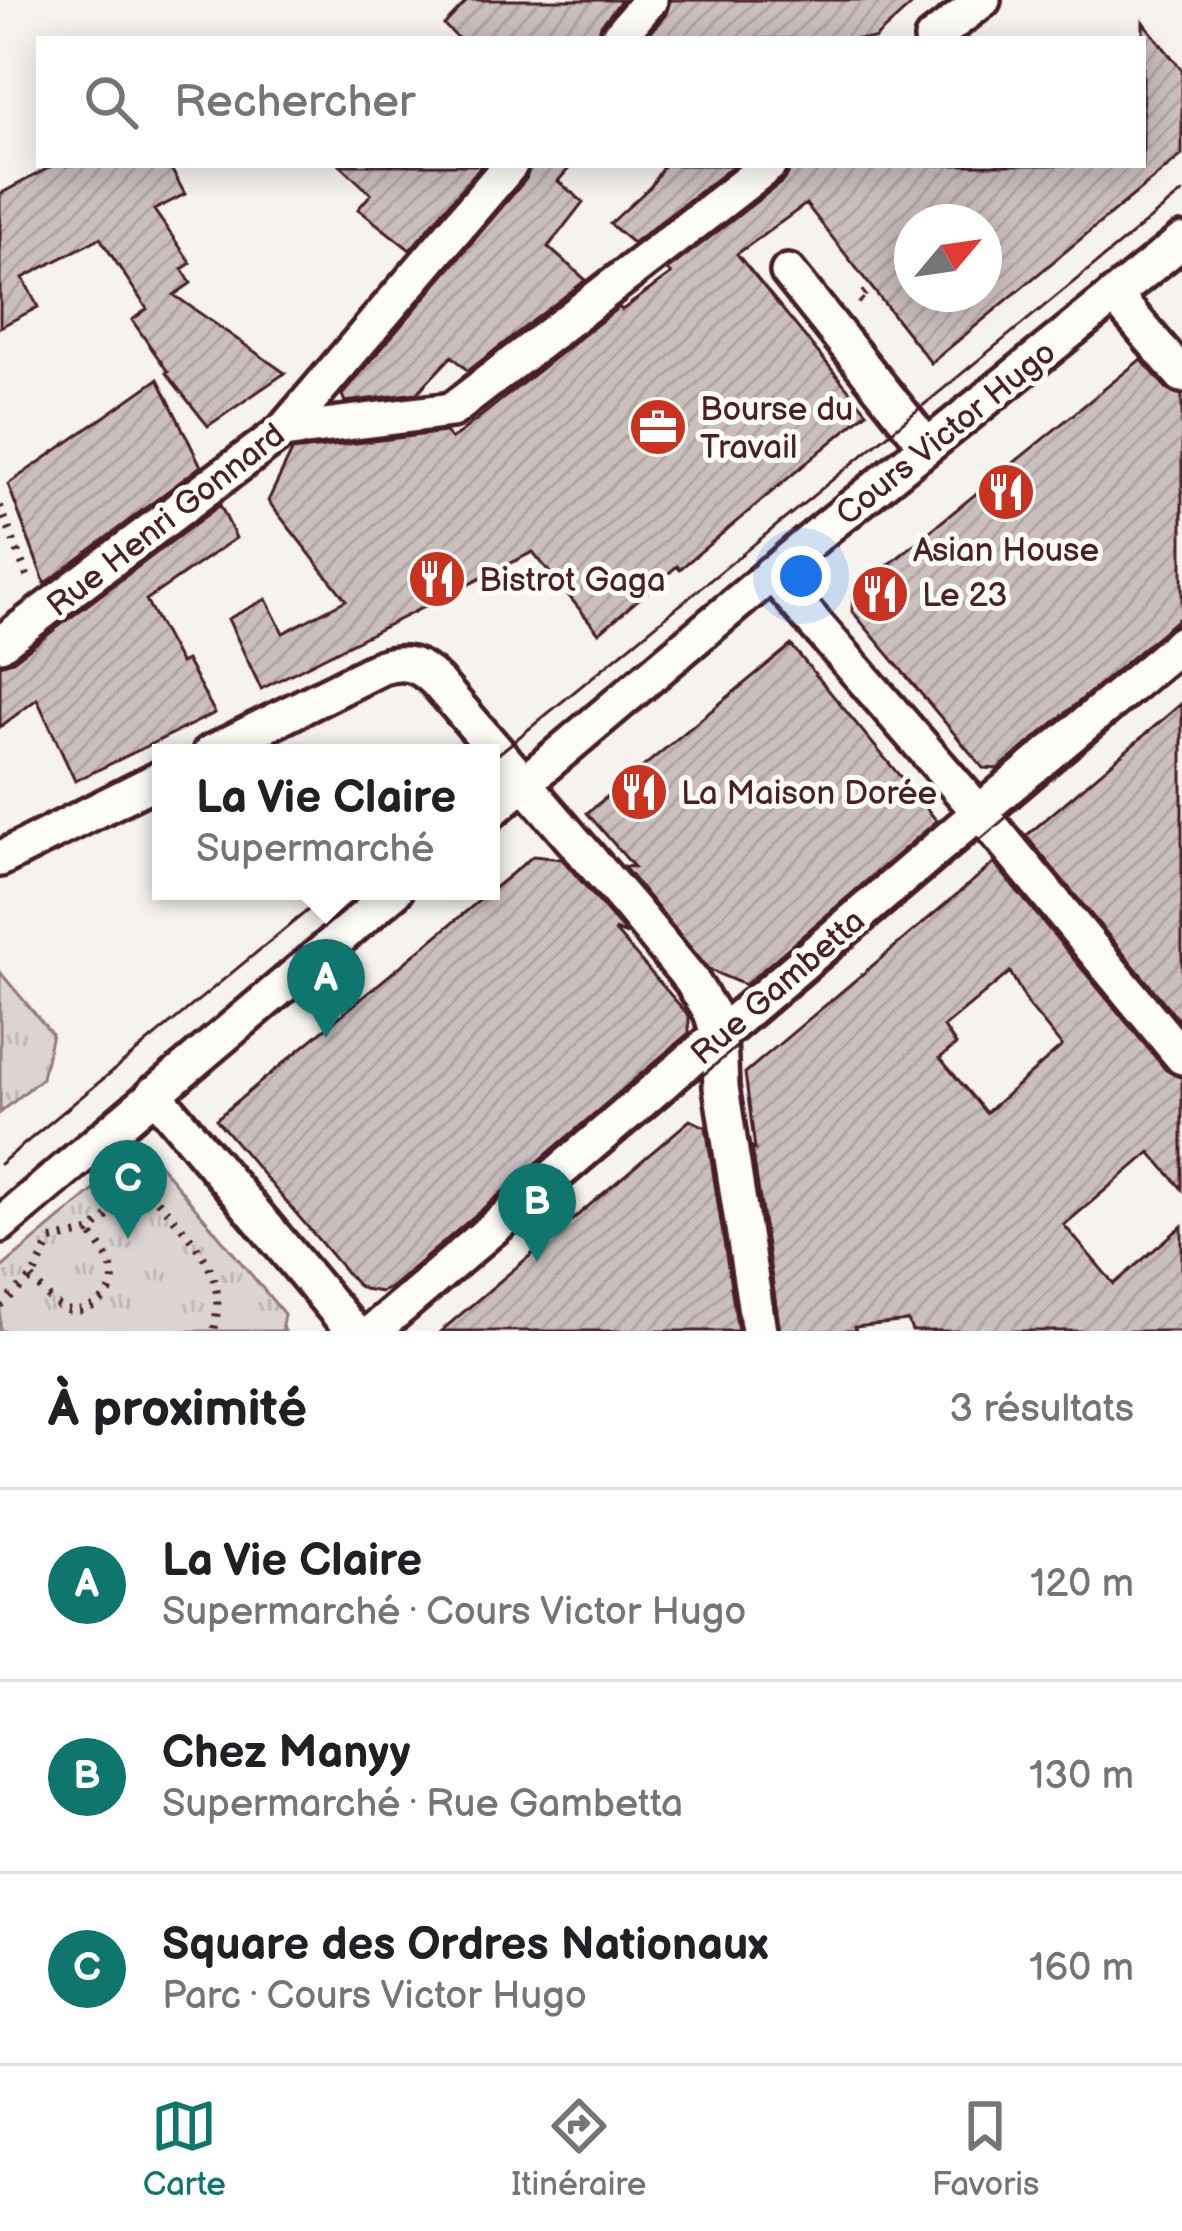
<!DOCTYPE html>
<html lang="fr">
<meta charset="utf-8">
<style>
body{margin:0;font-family:"Balsamiq Sans",sans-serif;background:#f2f2f2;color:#202124}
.compass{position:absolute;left:894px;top:204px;width:108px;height:108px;border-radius:50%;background:#fff;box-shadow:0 6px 30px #0003;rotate:61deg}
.you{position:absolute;left:801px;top:576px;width:42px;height:42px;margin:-30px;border:9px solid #fff;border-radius:50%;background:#1a73e8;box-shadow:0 0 0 18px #1a73e833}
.badge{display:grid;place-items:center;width:78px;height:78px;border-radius:50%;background:#0f766e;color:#fff;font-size:39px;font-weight:700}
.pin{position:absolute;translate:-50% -99px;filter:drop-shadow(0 3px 6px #0008)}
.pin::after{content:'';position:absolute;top:63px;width:42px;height:36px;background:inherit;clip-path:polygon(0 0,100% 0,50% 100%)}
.popup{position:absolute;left:152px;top:744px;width:348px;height:156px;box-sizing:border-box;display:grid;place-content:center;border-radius:0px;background:#fff;filter:drop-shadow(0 3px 9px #0005);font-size:39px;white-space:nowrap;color:#757577}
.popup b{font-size:45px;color:#202124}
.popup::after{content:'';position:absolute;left:50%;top:100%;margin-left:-24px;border:24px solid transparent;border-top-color:#fff}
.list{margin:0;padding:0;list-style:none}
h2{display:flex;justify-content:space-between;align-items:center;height:156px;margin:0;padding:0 48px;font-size:51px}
h2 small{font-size:39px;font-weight:400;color:#757577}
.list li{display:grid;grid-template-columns:78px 1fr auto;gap:36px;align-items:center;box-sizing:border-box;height:192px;padding:0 48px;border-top:3px solid #e0e0e0}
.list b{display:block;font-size:45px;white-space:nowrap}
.list p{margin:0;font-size:39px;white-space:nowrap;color:#757577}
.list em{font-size:39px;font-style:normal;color:#757577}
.icon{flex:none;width:66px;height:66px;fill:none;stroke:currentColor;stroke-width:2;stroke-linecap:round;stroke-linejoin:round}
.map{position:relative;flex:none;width:1182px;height:1331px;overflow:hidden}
.search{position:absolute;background:#fff;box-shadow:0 6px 30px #0003;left:36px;right:36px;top:36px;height:132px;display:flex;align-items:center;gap:30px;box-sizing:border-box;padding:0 42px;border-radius:0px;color:#757577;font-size:45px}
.sheet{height:732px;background:#fff}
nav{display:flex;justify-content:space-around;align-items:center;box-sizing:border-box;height:168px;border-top:3px solid #e0e0e0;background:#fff;font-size:33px;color:#757577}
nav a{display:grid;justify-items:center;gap:6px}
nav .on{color:#0f766e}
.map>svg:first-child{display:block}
</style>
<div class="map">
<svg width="1182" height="1331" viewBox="0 0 1182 1331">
<defs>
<pattern id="grass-tufts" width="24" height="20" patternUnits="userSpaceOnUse" patternTransform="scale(3)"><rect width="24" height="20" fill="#dcd4d2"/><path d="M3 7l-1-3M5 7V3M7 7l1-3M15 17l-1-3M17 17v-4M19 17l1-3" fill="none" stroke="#beb6b4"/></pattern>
<pattern id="building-hatch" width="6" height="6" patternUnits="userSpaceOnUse" patternTransform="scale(3)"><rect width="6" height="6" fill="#cbbfbe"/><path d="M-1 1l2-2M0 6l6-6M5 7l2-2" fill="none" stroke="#b0a4a3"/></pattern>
</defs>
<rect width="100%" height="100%" fill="#f6f3ef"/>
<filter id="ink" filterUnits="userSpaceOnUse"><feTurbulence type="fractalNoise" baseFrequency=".00833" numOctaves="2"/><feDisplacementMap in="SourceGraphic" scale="24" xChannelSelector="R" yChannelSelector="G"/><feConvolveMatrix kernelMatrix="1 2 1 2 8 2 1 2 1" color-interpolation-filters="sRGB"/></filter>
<g filter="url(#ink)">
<!-- grass -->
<path fill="url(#grass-tufts)" stroke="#937a7e" stroke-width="3" d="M0 972 52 1034 42 1078 0 1113Z
M145 1147 284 1314 282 1326 285 1331H0V1269Z"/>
<!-- building -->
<path fill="url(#building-hatch)" stroke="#4a1f2b" stroke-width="3" fill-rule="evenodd" d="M468 0H622L601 25 596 39H459L444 25Z
M670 0H917L874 39H645L666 14Z
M1143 22 1182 70V155L931 363 806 204 737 254 867 412 680 569 677 566 599 633 533 552 261 689 228 619 266 599 283 633 346 600 268 501 292 451 445 432 452 439 619 307 622 310 671 274 667 270 782 182 788 174 790 165H1143ZM912 222H984V294H912Z
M54 165H169L185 194 154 210 191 263 182 269 191 283 174 295 285 373 208 426 166 373 168 372 132 320 147 309 100 238 23 278 38 307 0 327V194Z
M340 165H482L410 250 358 209 371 194Z
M530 165H572L558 181 583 202 548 247 586 280 468 371 452 356 417 393 345 402 342 395 526 179Z
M664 165H735L633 243 610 224 651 186Z
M1141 359 1167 389 1182 395V616L998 769 983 768 852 611 853 594Z
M158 379 201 466 45 584 8 484Z
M220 505 236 538 146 600 180 663 186 660 215 713 75 781 37 699 0 727V665L13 661Z
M791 645 937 821 745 985 709 970 623 866 634 867 587 813Z
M1182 703V1024L1026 836Z
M533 856 562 859 627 935 614 930 689 1016V1033L390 1288 381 1292 364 1289 356 1284 216 1119Z
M994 863 1166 1070 1182 1078V1189L1150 1152 1064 1225 1114 1284 1182 1226V1331H912L908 1321 855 1327 856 1331H780L752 1147 755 1149 745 1073ZM1010 972 1029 1006 1062 1046 986 1113 940 1058 956 1045 944 1027Z
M690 1120 706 1127 738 1331H441Z"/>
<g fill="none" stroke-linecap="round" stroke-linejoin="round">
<defs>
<path id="street" d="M617 39 650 0
M932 39 983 0
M788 272 927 446
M1114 295 1182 375
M283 431 452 410 769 165
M771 573 993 828 1182 1057
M0 644 283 431 510 165
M210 753 382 667C405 660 419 664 436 681L631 907 691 980 711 1012 719 1037 721 1087 759 1331
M491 811 821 532 1182 241
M0 859 161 778
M154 1093 353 1331
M0 1225 395 891
M373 1331 997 797 1182 643"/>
</defs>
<!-- street casing -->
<use href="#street" stroke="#4a1f2b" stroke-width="42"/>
<!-- path -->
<path stroke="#4a1f2b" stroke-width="8" stroke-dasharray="3 9" stroke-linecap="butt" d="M862 302 858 298 871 288
M0 506 29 581
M51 1240 89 1232 144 1185C167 1213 204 1246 215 1282 219 1298 217 1314 214 1331
M32 1278C41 1289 53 1305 67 1310 77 1313 87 1309 95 1305 129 1286 107 1253 89 1232
M0 1305 32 1278 51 1240"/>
<!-- street -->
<use href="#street" stroke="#fdfcf7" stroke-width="33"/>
<!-- tram -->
<path stroke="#4a1f2b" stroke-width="3" d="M491 760 1182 193
M0 1164 331 891
M402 1331 1182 668"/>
</g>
</g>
<!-- icons -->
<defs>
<symbol id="office-disc" viewBox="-11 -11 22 22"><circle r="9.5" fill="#c8321e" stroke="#fdfcf7"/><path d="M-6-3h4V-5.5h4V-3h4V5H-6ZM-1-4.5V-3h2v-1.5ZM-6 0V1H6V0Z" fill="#fff"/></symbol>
<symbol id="restaurant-disc" viewBox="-11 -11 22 22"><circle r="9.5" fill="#c8321e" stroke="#fdfcf7"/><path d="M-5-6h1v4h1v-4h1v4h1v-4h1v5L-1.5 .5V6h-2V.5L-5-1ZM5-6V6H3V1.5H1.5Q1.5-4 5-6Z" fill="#fff"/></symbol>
</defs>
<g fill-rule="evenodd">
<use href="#office-disc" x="625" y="394" width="66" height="66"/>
<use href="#restaurant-disc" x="973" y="459" width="66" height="66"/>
<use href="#restaurant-disc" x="404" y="546" width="66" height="66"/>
<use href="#restaurant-disc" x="847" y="561" width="66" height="66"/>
<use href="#restaurant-disc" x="606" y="759" width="66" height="66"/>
</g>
<g text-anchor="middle" stroke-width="10" stroke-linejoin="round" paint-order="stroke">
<!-- poi labels -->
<g font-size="33" fill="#4a1f2b" stroke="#fdfcf7" text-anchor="start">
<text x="700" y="420">Bourse du<tspan x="700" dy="38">Travail</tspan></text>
<text x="1006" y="561" text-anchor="middle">Asian House</text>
<text x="479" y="591">Bistrot Gaga</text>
<text x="922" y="606">Le 23</text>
<text x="681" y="804">La Maison Dorée</text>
</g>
<!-- street labels -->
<g font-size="33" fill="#4a1f2b" stroke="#fdfcf7">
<text transform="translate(945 432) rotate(-39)" y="12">Cours Victor Hugo</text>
<text transform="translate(165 519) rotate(-38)" y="12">Rue Henri Gonnard</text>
<text transform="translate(777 986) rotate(-41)" y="12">Rue Gambetta</text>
</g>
</g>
</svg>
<svg class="compass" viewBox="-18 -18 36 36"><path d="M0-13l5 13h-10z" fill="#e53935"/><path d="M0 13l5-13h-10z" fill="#757577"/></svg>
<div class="you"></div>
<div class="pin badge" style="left:326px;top:1038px">A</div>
<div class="popup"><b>La Vie Claire</b>Supermarché</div>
<div class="pin badge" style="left:537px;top:1262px">B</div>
<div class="pin badge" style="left:128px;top:1239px">C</div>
<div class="search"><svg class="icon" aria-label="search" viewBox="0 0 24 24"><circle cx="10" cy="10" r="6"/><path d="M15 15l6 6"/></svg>Rechercher</div>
</div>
<section class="sheet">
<h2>À proximité<small>3 résultats</small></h2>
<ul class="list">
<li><span class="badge">A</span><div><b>La Vie Claire</b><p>Supermarché · Cours Victor Hugo</p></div><em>120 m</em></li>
<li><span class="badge">B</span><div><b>Chez Manyy</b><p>Supermarché · Rue Gambetta</p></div><em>130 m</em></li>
<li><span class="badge">C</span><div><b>Square des Ordres Nationaux</b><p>Parc · Cours Victor Hugo</p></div><em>160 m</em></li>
</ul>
</section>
<nav>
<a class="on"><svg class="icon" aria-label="map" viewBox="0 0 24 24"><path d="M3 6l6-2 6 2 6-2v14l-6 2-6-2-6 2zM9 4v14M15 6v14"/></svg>Carte</a>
<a><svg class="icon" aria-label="directions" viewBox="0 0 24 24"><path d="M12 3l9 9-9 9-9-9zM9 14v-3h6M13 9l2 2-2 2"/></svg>Itinéraire</a>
<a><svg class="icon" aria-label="saved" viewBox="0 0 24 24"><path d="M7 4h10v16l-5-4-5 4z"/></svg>Favoris</a>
</nav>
